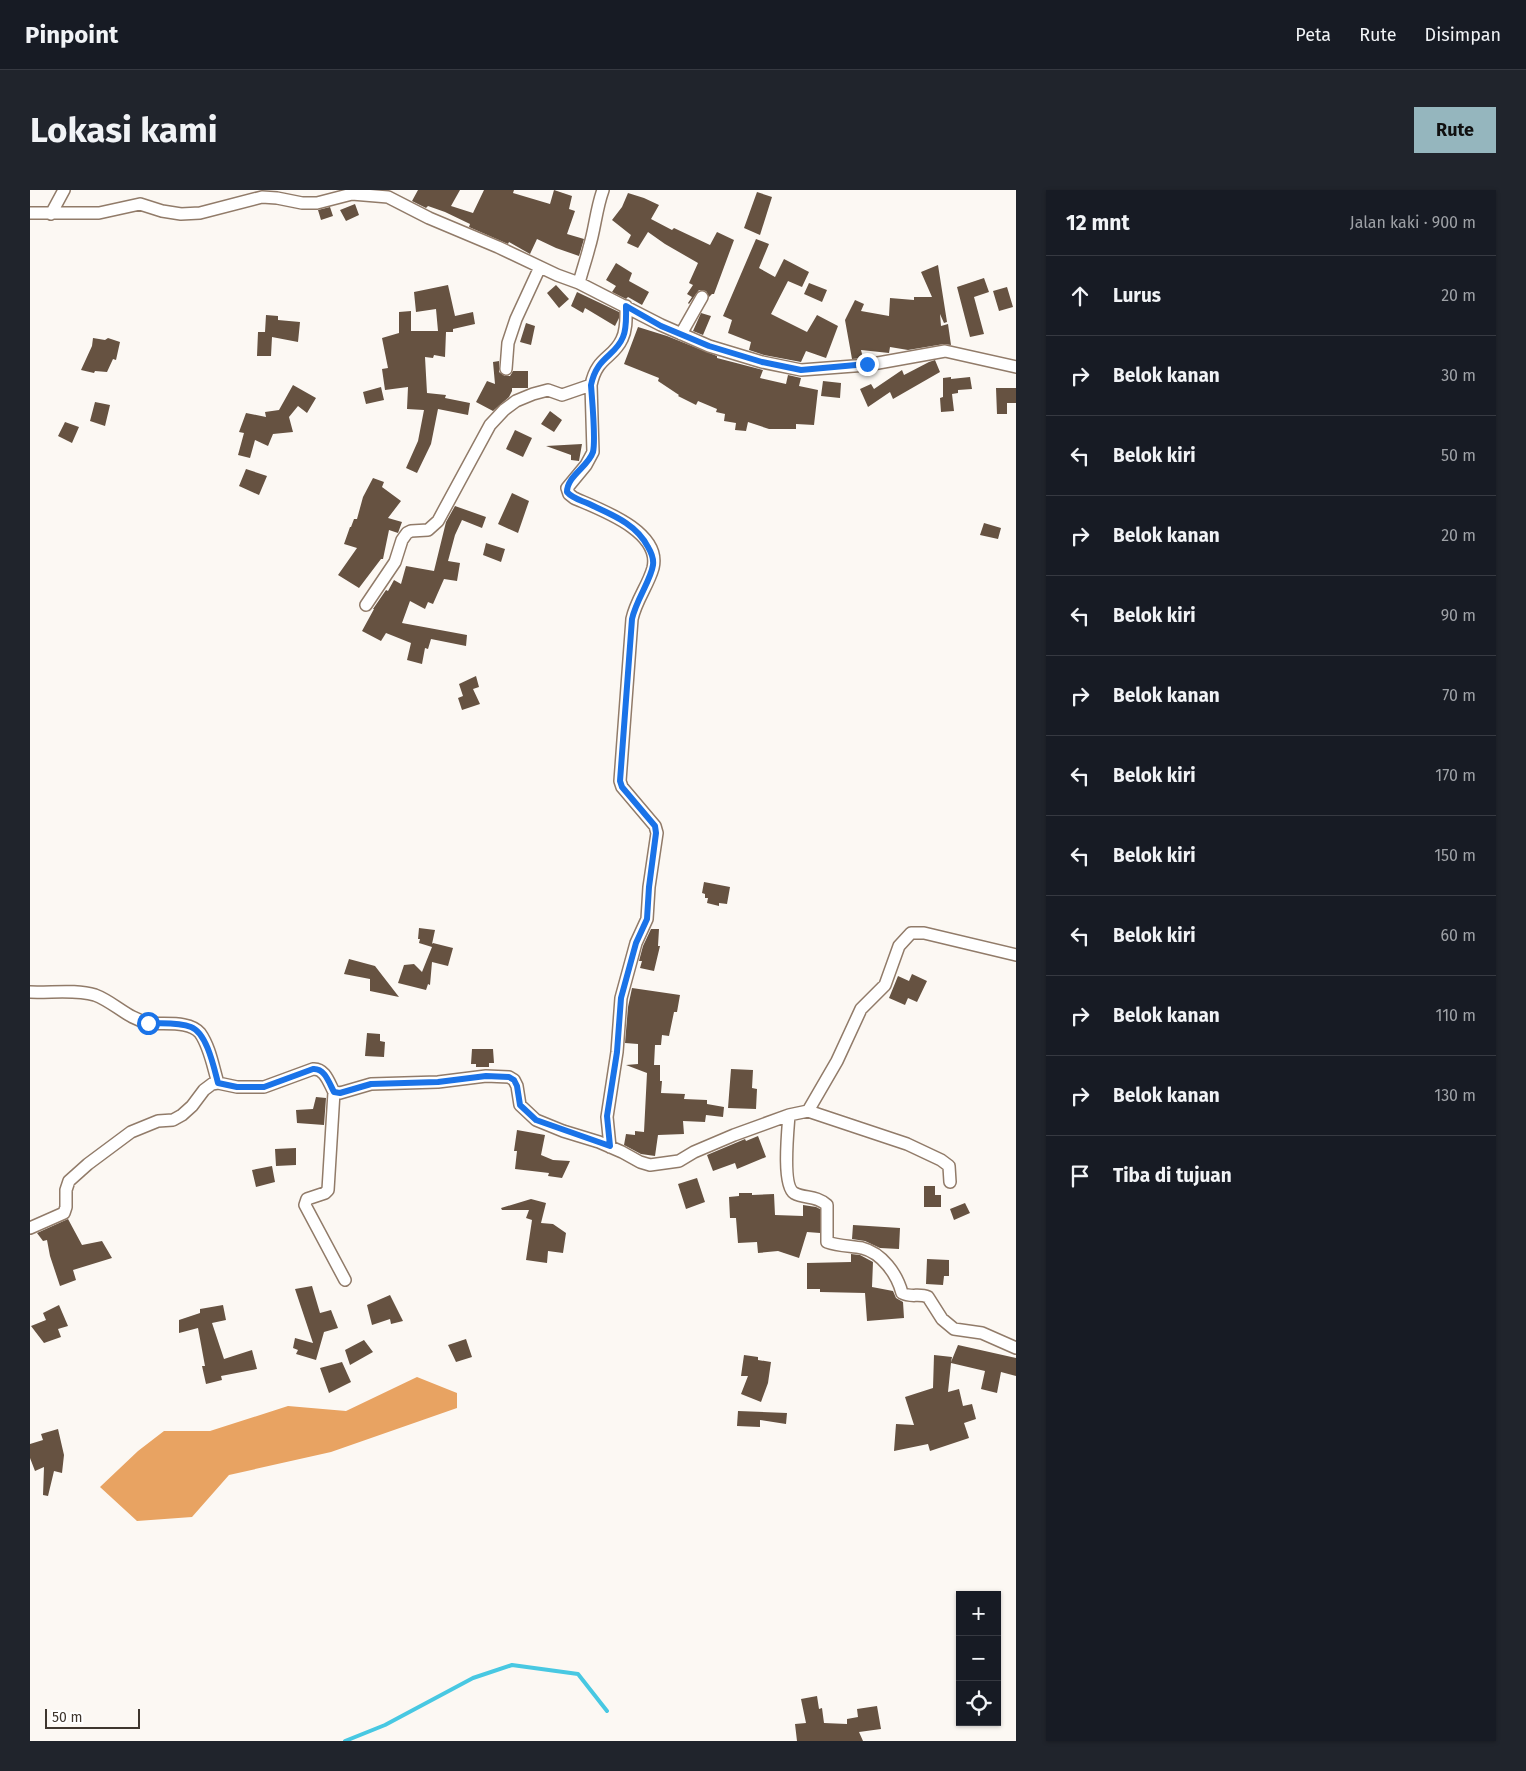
<!DOCTYPE html>
<html lang="id">
<meta charset="utf-8">
<style>
body{margin:0;font-family:"Fira Sans",sans-serif;background:#20242c;color:#f1f3f6}
.controls{position:absolute;right:15px;bottom:15px;display:grid;overflow:hidden;border-radius:0px;box-shadow:0 1px 4px #0004}
.controls button{width:45px;height:45px;display:grid;place-items:center;padding:0;border:0;border-bottom:1px solid #363941;background:#171b24;color:#f1f3f6;font:25px sans-serif}
.scale{position:absolute;left:15px;bottom:12px;width:95px;box-sizing:border-box;padding-left:5px;border:2px solid #3f362e;border-top:0;font-size:14px;line-height:18px;white-space:nowrap;color:#3f362e;-webkit-text-stroke:4px #fff;paint-order:stroke}
.stop{position:absolute;width:15px;height:15px;margin:-11px;border:4px solid #1a73e8;border-radius:50%;background:#fff}
.stop.end{background:#1a73e8;border-color:#fff;box-shadow:0 1px 5px #0008}
.list{margin:0;padding:0;list-style:none}
h2{display:flex;justify-content:space-between;align-items:center;height:65px;margin:0;padding:0 20px;font-size:21px}
h2 small{font-size:16px;font-weight:400;color:#9ea1a6}
.list li{display:grid;grid-template-columns:32px 1fr auto;gap:15px;align-items:center;box-sizing:border-box;height:80px;padding:0 20px;border-top:1px solid #363941}
.list b{display:block;font-size:19px;white-space:nowrap}
.list em{font-size:16px;font-style:normal;color:#9ea1a6}
.icon{flex:none;width:28px;height:28px;fill:none;stroke:currentColor;stroke-width:2;stroke-linecap:round;stroke-linejoin:round}
.map{position:relative;flex:none;width:986px;height:1551px;overflow:hidden;border-radius:0px}
header{display:flex;align-items:center;gap:30px;box-sizing:border-box;height:70px;padding:0 25px;background:#171b24;border-bottom:1px solid #363941}
header strong{font-size:24px}
nav{display:flex;gap:28px;margin-inline-start:auto;font-size:18px}
.intro{display:flex;align-items:center;justify-content:space-between;box-sizing:border-box;height:120px;padding:0 30px}
h1{margin:0;font-size:35px}
.button{padding:12px 22px;border-radius:0px;background:#95b6be;color:#111;font-size:18px;font-weight:700}
main{display:flex;gap:30px;padding:0 30px}
aside{flex:1;background:#171b24;border-radius:0px;box-shadow:0 1px 4px #0004}
.map>svg:first-child{display:block}
</style>
<header>
<strong>Pinpoint</strong>
<nav><a>Peta</a><a>Rute</a><a>Disimpan</a></nav>
</header>
<div class="intro"><h1>Lokasi kami</h1><a class="button">Rute</a></div>
<main>
<div class="map">
<svg width="986" height="1551" viewBox="0 0 986 1551">
<rect width="100%" height="100%" fill="#fcf8f3"/>
<!-- forest -->
<path fill="#e8a362" d="M387 1187 427 1203V1218L301 1262 199 1285 162 1327 107 1331 70 1297 108 1261 134 1241H180L258 1216 316 1221Z"/>
<g fill="none" stroke-linecap="round" stroke-linejoin="round">
<!-- stream -->
<path stroke="#48c8e2" stroke-width="4" d="M315 1551 355 1535 443 1488 482 1475 548 1484 577 1521"/>
</g>
<!-- building -->
<path fill="#665241" d="M388 0H430L421 16 443 23 454 0H484L483 3 520 14 524 0 542 6 539 19 545 21 537 44 554 49 549 66 526 58 507 49 500 64 479 52 478 54 439 37 440 34 415 22 398 16 396 18 382 11Z
M727 2 742 7 730 45 714 38Z
M598 3 614 8 629 15 621 29 642 40 644 38 680 55 687 42 704 50 684 104H682L679 107 676 101 669 100 659 114 658 113 662 107 657 104 663 95 659 93 668 73 635 54 618 42 608 58 597 53 601 45 582 30 592 17Z
M325 14 329 25 316 31 310 20Z
M300 17 303 26 291 30 288 20Z
M726 49 739 54 729 78 745 87 754 69 779 82 772 97 758 91 741 124 777 142 787 125 808 136 796 168 776 161 771 172 734 165 719 160 721 152 698 143 702 130 693 126Z
M586 73 602 83 599 91 619 102 612 115 598 107 596 109 582 102 586 96 576 90Z
M908 75 917 132 914 133 910 124 911 136 918 134 921 155 914 154 878 160 860 157 859 163 831 160 833 168 822 169 815 130 825 110 834 114 831 121 859 126 860 108 884 110V107H902L891 82Z
M954 88 959 102 944 107 954 144 940 147 927 97Z
M779 93 797 100 792 112 774 104Z
M418 95 425 126 443 122 445 134 423 139V142H416L415 167 404 165 403 168 395 167 397 203 416 205 415 208 440 213 438 225 408 219 401 254 387 283 376 278 388 251 394 220 377 219 378 197 355 200 352 179 358 178 352 148 369 143V122L381 121V141H408L406 119 386 122 384 102Z
M526 95 539 109 529 118 517 103Z
M977 97 983 117 969 121 963 101Z
M547 102 589 122V128L585 136 555 118 553 123 541 116Z
M671 123 681 126 673 145 663 141Z
M236 125 248 126V130L270 132 268 152 242 147 241 166H227L228 142H235Z
M496 133 505 136 501 155 490 152Z
M608 137 637 146 687 166V168L733 180 730 188 756 194 758 185 771 188 769 196 788 200 784 235 766 234V239H739L718 232 716 241 705 240 706 233 694 231 695 224 686 222 687 219 668 211 666 215 648 206 649 205 628 191 629 188 594 174Z
M63 148 75 150 78 148 90 152 86 170 83 169 77 182 65 181 64 183 51 180 62 156Z
M905 170 910 182 863 209 860 202 838 217 830 199 841 194 844 199 872 180 874 185 899 172Z
M469 171V182L475 186H480L483 181H498V198H482V201L479 207 463 221 446 212 457 191 465 194 463 172Z
M921 187V189L940 187 942 199 928 200V203L922 204 924 221 911 222 910 208 913 207V188Z
M793 191 811 193 810 208 791 206Z
M263 195 286 208 277 223 268 216 259 227 263 242 243 244 238 256 225 250 220 268 208 265 214 243 209 242 216 223 236 227 235 222 249 220Z
M351 197 354 210 336 214 333 202Z
M966 198H986V213H977V224H967Z
M65 212 80 215 75 236 60 231Z
M520 221 532 230 524 242 511 234Z
M35 232 49 237 42 253 28 246Z
M485 240 502 248 493 267 476 259Z
M552 254 549 271 541 270V265L516 256Z
M216 279 237 286 229 305 209 296Z
M343 288 354 292 352 297 371 311 358 328 372 332 368 343 359 340 353 369H351L329 398 308 385 327 358 314 354 320 337H321L324 329H327L333 307Z
M482 303 499 311 488 343 468 334Z
M425 316 456 327 452 338 432 330 425 345 418 371 430 373 427 391 414 389 403 414 398 412 395 419 380 411 372 433 437 445 436 456 401 449 398 459 395 458 392 474 377 470 381 453 356 443 351 451 332 441 344 419H343L356 400 358 401 364 390 371 394 376 376 404 381 416 332Z
M954 333 971 338 968 349 950 345Z
M456 353 475 359 471 372 453 365Z
M446 486 449 497 443 499 450 514 432 520 428 508 433 506 429 494Z
M674 692 700 697 697 714 689 713V716L677 713 678 708H675V704L672 703Z
M389 738 405 740 402 754 403 753 423 758 418 776 402 772 400 795 398 794 396 800 368 793 374 775 384 774 392 782 402 757 389 753 390 749H388Z
M621 739H629L628 756H630L624 781 610 778 612 771H609L613 756Z
M319 769 345 776 369 807 340 801V789L314 784Z
M882 784 897 791 887 812 878 808 875 815 859 808 868 786 879 791Z
M602 798 650 805 647 822H644L639 846 632 845 631 855H625L624 875H630V891H632L631 903 655 904 654 909 677 910V914L694 917 693 927 676 925 675 932 653 931 654 944 628 945 625 966 611 964 594 955 596 944 605 945V941L614 942 617 883 596 875 608 874V854L595 853 598 817Z
M337 843 350 844V851L355 852 354 867 335 866Z
M442 859H463L464 873H459V877H446V874H441Z
M701 879 723 880 722 898 727 899 726 919 698 918Z
M286 907 296 908 294 935 267 933 266 920 283 919Z
M487 940 515 945 511 965 523 970 540 971 532 988 518 986 519 983 485 979 487 961H484Z
M728 946 736 967 707 979 705 973 683 981 677 965 715 949 716 951Z
M266 958V975L246 976 245 959Z
M242 976 245 992 226 997 222 980Z
M667 988 675 1012 656 1019 648 994Z
M894 996H905V1005H911V1017H894Z
M709 1003H722V1005L744 1004 745 1025 773 1026V1015L786 1017 790 1019V1043L777 1042 769 1068 748 1061 728 1063 727 1052 708 1053 706 1028H700L699 1007 709 1006Z
M501 1009 516 1013 511 1033 523 1034 536 1043 533 1063 518 1061 517 1073 496 1070 502 1030 496 1028 499 1020H472L471 1018Z
M935 1013 940 1023 924 1030 920 1019Z
M38 1029 52 1055 72 1051 82 1068 43 1080 46 1090 30 1096 20 1066 17 1050 13 1051 7 1043Z
M823 1035 870 1038 869 1059 850 1058 835 1051 822 1049Z
M821 1064 830 1065 843 1072 842 1097 863 1101 866 1108 873 1112 874 1128 837 1131 835 1103 790 1102V1099H777V1073L821 1072Z
M897 1069 919 1070V1086H914L913 1095 896 1094Z
M282 1096 290 1123 301 1120 308 1138 294 1142 286 1170 266 1164 268 1160 263 1158 265 1148 283 1153 265 1099Z
M360 1105 373 1131 361 1134 360 1129 342 1135 337 1115Z
M29 1115 38 1136 28 1139 31 1147 14 1153 1 1136 16 1130 13 1123Z
M193 1115 196 1130 182 1133 194 1169 222 1160 227 1179 191 1186 192 1190 176 1194 172 1176H175L168 1138 149 1143V1130L170 1123V1119Z
M436 1149 442 1167 426 1172 418 1155Z
M334 1150 343 1162 320 1175 315 1160Z
M928 1155 986 1168V1186L971 1182 967 1203 951 1199 955 1181 921 1173 918 1202 929 1199 933 1216 942 1214 946 1229 934 1233 939 1248 900 1261 898 1254 864 1261 866 1234 884 1235 875 1207 903 1198 904 1165 922 1167 921 1172Z
M714 1165 728 1167V1170L741 1172 738 1193 731 1212 711 1204 718 1186H711Z
M312 1172 321 1192 299 1203 290 1178Z
M708 1221 757 1223 756 1234 730 1230V1237L707 1236Z
M28 1239 34 1265 32 1283 24 1281 18 1306 13 1305 14 1277 5 1281 0 1268V1254L13 1250 11 1244Z
M787 1506 789 1519 792 1518 794 1533 817 1534V1529L828 1527 827 1519 847 1516 851 1539 829 1542 833 1551H767L765 1534 776 1533 771 1509Z"/>
<g fill="none" stroke-linecap="round" stroke-linejoin="round">
<defs>
<path id="street" d="M0 23H69L110 14 132 21 151 24 170 23 232 7 247 8 272 13H287L322 4 358 7 399 28 468 57 527 85 549 93 631 135 679 156 732 172 771 180 837 175 915 161 986 177
M21 24 34 0
M549 93C552 81 556 70 559 58 565 39 566 19 573 0
M651 144 672 107
M476 179 478 153 486 129 510 77
M336 415 365 372 372 350 377 343 381 341 398 340 408 331 460 235 474 220 486 211 503 204 518 200 532 205 561 195
M986 765 894 743H881L869 756 855 795 831 819 807 871 778 921 759 925C758 939 752 995 764 1003 775 1009 786 1005 797 1015V1052C808 1056 821 1056 832 1058 852 1063 867 1084 872 1103 881 1108 889 1103 898 1107L912 1129 924 1139 952 1143 986 1158
M0 802C20 803 46 799 65 805 84 812 98 829 119 833 134 835 159 830 170 843 180 857 183 877 188 893
M304 902 298 1000 295 1003 277 1009 275 1015 315 1090
M778 921 877 954 911 970 919 976 920 992
M580 957 577 927 587 862 591 808 606 753 617 729 619 697 627 643 625 636 592 597 590 591 602 429C606 410 618 396 623 378 632 341 569 319 544 308L539 304 537 298 556 275 563 262 561 195C567 166 583 169 592 149 597 139 596 127 596 116
M0 1038 34 1023 36 1017V1000L39 991 58 974 101 942 128 931 143 930 152 925 162 916 174 900 182 894 188 893 207 897H234L283 879C295 878 299 893 304 902L310 903 341 894 408 892 456 886 479 887 484 890 487 896 490 915 506 930 533 941 569 952 592 962 610 972 620 975 649 971 664 962 704 945 759 925"/>
</defs>
<!-- street casing -->
<use href="#street" stroke="#917b69" stroke-width="14"/>
<!-- street -->
<use href="#street" stroke="#fff" stroke-width="11"/>
</g>
<g fill="none" stroke-linecap="round" stroke-linejoin="round">
<!-- route -->
<path stroke="#1a73e8" stroke-width="6" d="M118 833C131 834 148 832 161 837 177 843 184 878 188 893L207 897H234L283 879C295 878 299 893 304 902L310 903 341 894 408 892 456 886 479 887 484 890 487 896 490 915 506 930 580 956 577 926 587 862 591 808 606 753 617 729 619 697 626 643 625 636 592 597 590 591 602 429C606 410 621 390 623 375 624 368 621 362 618 357 606 333 580 324 557 313 550 310 542 308 537 302 537 286 558 277 563 262 566 249 562 210 561 195 567 166 585 167 593 147 597 138 596 126 596 116L631 136 679 156 732 172 771 180 837 174"/>
</g>
</svg>
<div class="controls">
<button>+</button>
<button>−</button>
<button><svg class="icon" aria-label="locate" viewBox="0 0 24 24"><circle cx="12" cy="12" r="6"/><path d="M12 2v4M12 18v4M2 12h4M18 12h4"/></svg></button>
</div>
<div class="scale">50 m</div>
<div class="stop" style="left:118px;top:833px"></div>
<div class="stop end" style="left:837px;top:174px"></div>
</div>
<aside>
<h2>12 mnt<small>Jalan kaki · 900 m</small></h2>
<ul class="list">
<li><svg class="icon" aria-label="ahead" viewBox="0 0 24 24"><path d="M12 20V5M6 11l6-6 6 6"/></svg><div><b>Lurus</b></div><em>20 m</em></li>
<li><svg class="icon" aria-label="right" viewBox="0 0 24 24"><path d="M7 20v-9h11M14 6l5 5-5 5"/></svg><div><b>Belok kanan</b></div><em>30 m</em></li>
<li><svg class="icon" aria-label="left" viewBox="0 0 24 24"><path d="M17 20v-9H6M10 6l-5 5 5 5"/></svg><div><b>Belok kiri</b></div><em>50 m</em></li>
<li><svg class="icon" aria-label="right" viewBox="0 0 24 24"><path d="M7 20v-9h11M14 6l5 5-5 5"/></svg><div><b>Belok kanan</b></div><em>20 m</em></li>
<li><svg class="icon" aria-label="left" viewBox="0 0 24 24"><path d="M17 20v-9H6M10 6l-5 5 5 5"/></svg><div><b>Belok kiri</b></div><em>90 m</em></li>
<li><svg class="icon" aria-label="right" viewBox="0 0 24 24"><path d="M7 20v-9h11M14 6l5 5-5 5"/></svg><div><b>Belok kanan</b></div><em>70 m</em></li>
<li><svg class="icon" aria-label="left" viewBox="0 0 24 24"><path d="M17 20v-9H6M10 6l-5 5 5 5"/></svg><div><b>Belok kiri</b></div><em>170 m</em></li>
<li><svg class="icon" aria-label="left" viewBox="0 0 24 24"><path d="M17 20v-9H6M10 6l-5 5 5 5"/></svg><div><b>Belok kiri</b></div><em>150 m</em></li>
<li><svg class="icon" aria-label="left" viewBox="0 0 24 24"><path d="M17 20v-9H6M10 6l-5 5 5 5"/></svg><div><b>Belok kiri</b></div><em>60 m</em></li>
<li><svg class="icon" aria-label="right" viewBox="0 0 24 24"><path d="M7 20v-9h11M14 6l5 5-5 5"/></svg><div><b>Belok kanan</b></div><em>110 m</em></li>
<li><svg class="icon" aria-label="right" viewBox="0 0 24 24"><path d="M7 20v-9h11M14 6l5 5-5 5"/></svg><div><b>Belok kanan</b></div><em>130 m</em></li>
<li><svg class="icon" aria-label="arrive" viewBox="0 0 24 24"><path d="M6 21V4h12l-3 4 3 4H6"/></svg><div><b>Tiba di tujuan</b></div></li>
</ul>
</aside>
</main>
